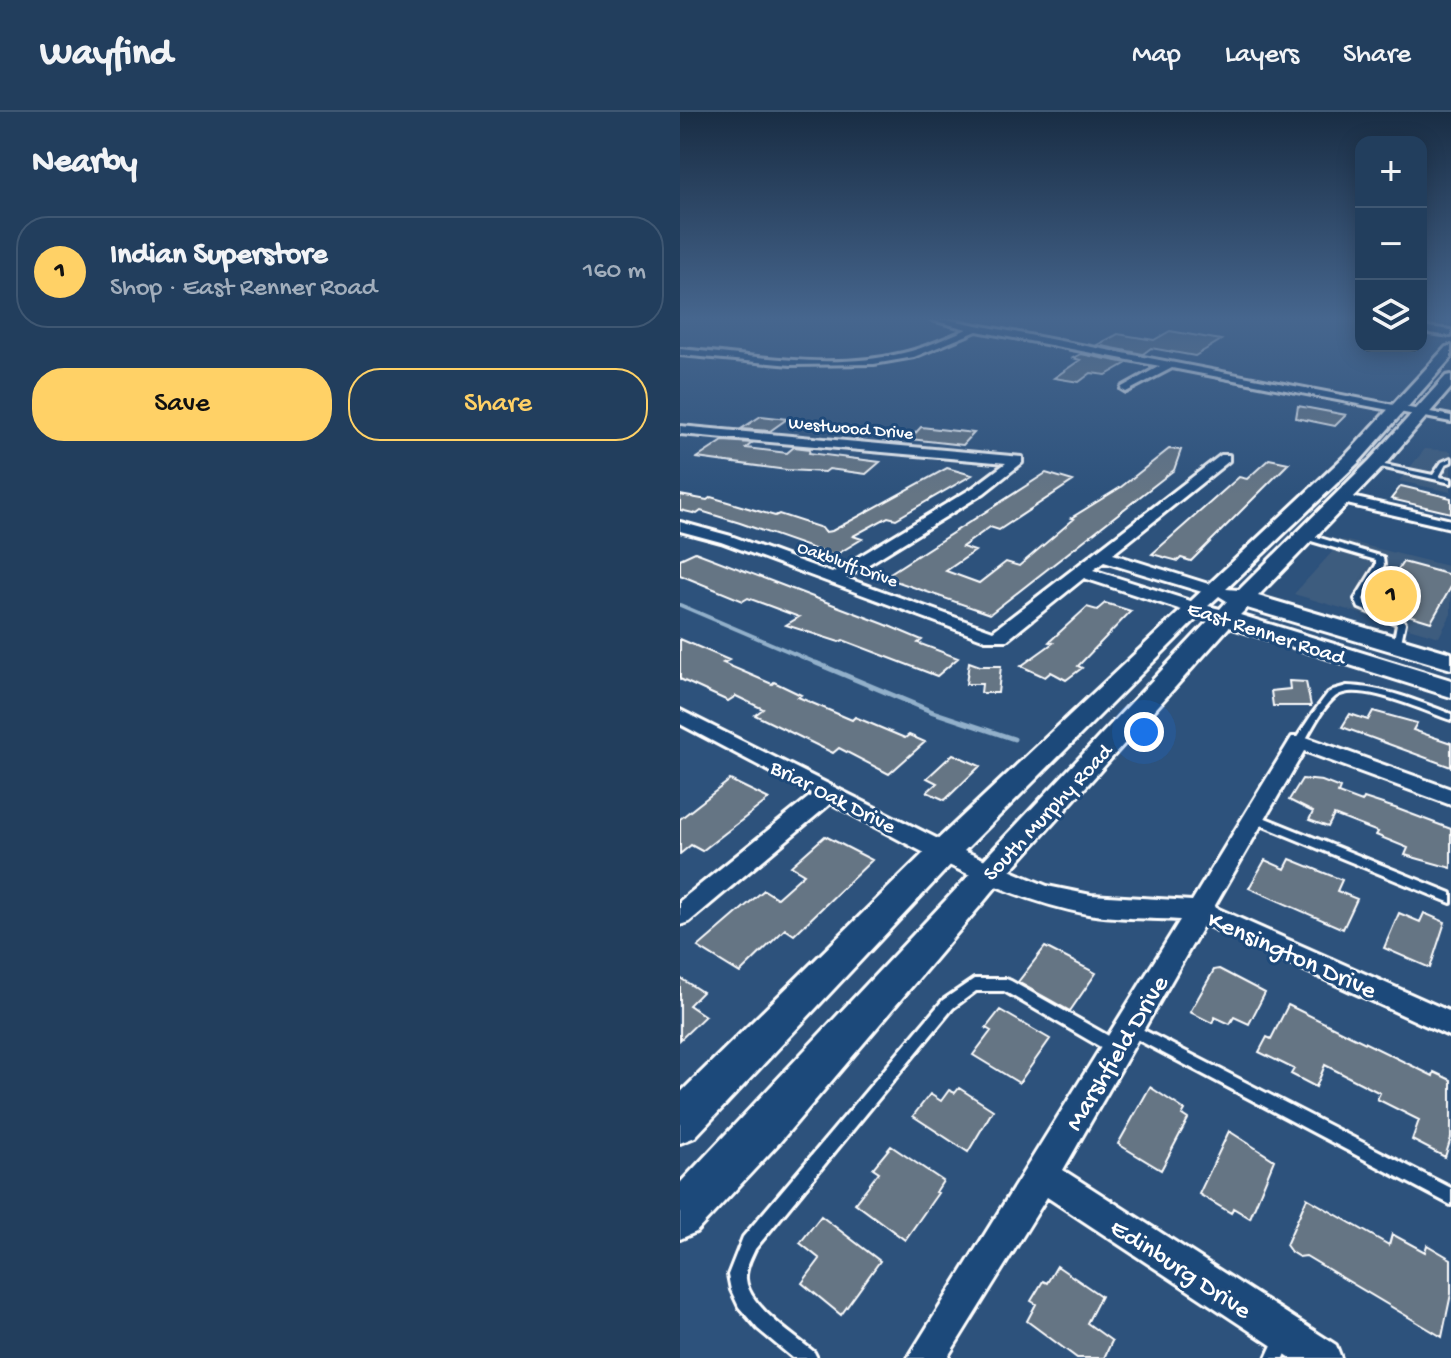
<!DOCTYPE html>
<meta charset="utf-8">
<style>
body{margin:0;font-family:"Gochi Hand",sans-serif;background:#2e4966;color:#f1f3f6}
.controls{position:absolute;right:24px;top:24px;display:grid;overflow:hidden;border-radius:16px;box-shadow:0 4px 20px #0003}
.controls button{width:72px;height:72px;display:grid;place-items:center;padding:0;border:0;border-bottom:2px solid #3f5772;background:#223e5d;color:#f1f3f6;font:40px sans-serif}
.you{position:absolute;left:464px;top:620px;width:28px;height:28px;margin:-20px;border:6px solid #fff;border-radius:50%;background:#1a73e8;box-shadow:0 0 0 12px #1a73e833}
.badge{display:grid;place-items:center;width:52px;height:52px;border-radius:50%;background:#ffd166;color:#111;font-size:26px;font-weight:700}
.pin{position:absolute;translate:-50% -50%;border:4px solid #fff;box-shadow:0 2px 8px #0006}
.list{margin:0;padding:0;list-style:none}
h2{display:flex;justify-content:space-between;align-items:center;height:104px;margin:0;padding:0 32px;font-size:34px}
h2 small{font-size:26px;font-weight:400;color:#a2aebc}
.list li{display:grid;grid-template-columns:52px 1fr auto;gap:24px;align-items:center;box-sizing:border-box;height:112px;margin:0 16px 16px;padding:0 16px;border:2px solid #3f5772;border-radius:32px}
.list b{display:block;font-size:30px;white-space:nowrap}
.list p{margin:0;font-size:26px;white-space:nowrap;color:#a2aebc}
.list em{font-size:26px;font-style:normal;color:#a2aebc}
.actions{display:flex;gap:16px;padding:24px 32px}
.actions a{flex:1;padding:18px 0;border:2px solid #ffd166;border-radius:32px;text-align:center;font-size:28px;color:#ffd166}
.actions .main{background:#ffd166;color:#111}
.icon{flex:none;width:44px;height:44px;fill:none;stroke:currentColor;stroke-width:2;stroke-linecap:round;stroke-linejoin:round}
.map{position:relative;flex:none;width:771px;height:1246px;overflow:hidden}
header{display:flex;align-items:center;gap:48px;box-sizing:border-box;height:112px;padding:0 40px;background:#223e5d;border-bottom:2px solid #3f5772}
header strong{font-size:38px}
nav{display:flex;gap:44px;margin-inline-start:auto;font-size:28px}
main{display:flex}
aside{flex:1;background:#223e5d}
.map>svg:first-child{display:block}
</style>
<header>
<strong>Wayfind</strong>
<nav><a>Map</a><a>Layers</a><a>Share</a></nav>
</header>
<main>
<aside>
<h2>Nearby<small></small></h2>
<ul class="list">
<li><span class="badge">1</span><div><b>Indian Superstore</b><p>Shop · East Renner Road</p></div><em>160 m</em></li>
</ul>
<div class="actions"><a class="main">Save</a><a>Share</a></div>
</aside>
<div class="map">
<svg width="771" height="1246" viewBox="0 0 771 1246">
<rect width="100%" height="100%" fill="#2d527c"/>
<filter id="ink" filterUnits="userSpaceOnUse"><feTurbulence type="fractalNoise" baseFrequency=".0125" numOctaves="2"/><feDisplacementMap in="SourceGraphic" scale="16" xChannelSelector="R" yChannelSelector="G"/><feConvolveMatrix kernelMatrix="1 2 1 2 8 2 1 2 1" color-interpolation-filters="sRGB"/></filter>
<g filter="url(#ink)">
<!-- built -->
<path fill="#3e5c7e" d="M745 337 771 339V380L719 369Z
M663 428 771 455V502L759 525 614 482Z"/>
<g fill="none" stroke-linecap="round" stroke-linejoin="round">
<!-- stream-far1 -->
<path stroke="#92b0ca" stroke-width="4" d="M0 493 141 553"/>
<!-- stream -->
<path stroke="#92b0ca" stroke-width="5" d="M136 551 253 600 334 627"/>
</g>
<!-- building -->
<path fill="#657484" stroke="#fff" stroke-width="2" d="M490 219 541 228 515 244 471 236 463 242 417 233 438 222 474 228Z
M401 242 447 251 426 263 411 261 399 270 374 266 400 248 393 246Z
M618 294 666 303 655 314 616 306Z
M81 304 107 307 90 319 61 317Z
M241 315 294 321 283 333 230 327Z
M43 329 72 331 66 336 107 341 114 335 130 337 129 341 200 350 186 362 149 357 145 360 107 358 17 346Z
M489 337 501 338 494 358 310 502 204 465 366 361 393 369 319 418 310 415 282 435 295 439 266 459 299 471 326 450 339 454 394 407 391 406 441 375Z
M589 347 609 351 511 449 501 446 498 449 472 442 559 365 567 367Z
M267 356 292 363 216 407 208 405 173 424 182 427 154 444 60 411 21 399 17 402 0 398V383L27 388 31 385 95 404 99 402 142 416 145 420 152 419Z
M721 374 771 386V401L711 387Z
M15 440 204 512 242 528 238 531 278 546 257 564 163 528 159 530 106 513 119 505 68 486 63 489 0 463V447Z
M723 450 771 463V475L751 510 695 493Z
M425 491 451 499 398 554 402 556 386 568 371 560 365 565 341 554 373 531 369 530 407 495 417 498Z
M0 527 49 548 43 551 92 572 94 570 121 583 118 585 172 608 175 605 225 626 229 623 245 630 209 662 159 636 153 641 75 603 83 597 56 584 48 589 0 567Z
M289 550 300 554H321L318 581H301L302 572H286Z
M609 569 626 570 631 594H593L591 579 610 577Z
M693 599 737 611 733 618 771 631V655L662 615 670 602 688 608Z
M273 642 300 654 265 688 247 680 257 671 247 666Z
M622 667 642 669 660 676 658 681 682 690 684 686 715 696 771 717V756L725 743 728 736 696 723 698 720 654 703 648 715 629 708 633 700 609 688Z
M50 668 89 687 22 739 11 733 0 742V707Z
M145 724 192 748 114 823 105 817 60 861 18 835 84 778 97 786 124 762 111 754Z
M610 747 662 768 657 779 677 787 663 817 569 776 585 748 605 757Z
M719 801 740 810 744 801 765 810 750 856 704 836Z
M365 835 416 861 390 899 338 870Z
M539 857 585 881 569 912 554 905 550 912 535 905 532 911 510 900 534 858Z
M0 866 22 880 9 893 25 904 0 928Z
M608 893 753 964 754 960 771 968V1026L765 1045 732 1028 739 1008 697 987 700 981 645 953 636 975 611 962 614 957 579 940 587 925 591 927Z
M320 898 370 927 339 971 293 943 311 919 306 916Z
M470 975 505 998 502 1003 508 1007 481 1058 438 1032Z
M279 976 313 998 288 1040 233 1004 250 982 261 989 269 978 275 981Z
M549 1019 594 1048 570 1106 553 1096 551 1101 519 1082Z
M211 1034 263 1069 256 1080 258 1081 225 1128 175 1091 199 1060 193 1056Z
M627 1086 709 1133 712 1122 745 1140 747 1133 771 1147V1182L762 1225 626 1144 619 1145 611 1140 606 1133Z
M141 1104 200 1149 161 1203 122 1171 140 1147 120 1131Z
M377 1154 421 1184 407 1211 432 1229 424 1246H397L347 1209 356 1192 351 1189 363 1169 367 1171Z"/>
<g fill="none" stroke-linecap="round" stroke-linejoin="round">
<defs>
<path id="service" d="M771 346V350L766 352 759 365 771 367V371L692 353 695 351 753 363 762 350Z
M621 422H627L703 445 704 453 683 487 685 492 724 509 725 511 720 535H714L713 533 717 512 679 496 675 487 696 453V448L621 426Z
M667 574C703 575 737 589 771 602V608C746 600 677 567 655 585 641 597 632 617 623 632H615L614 630 633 601 648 581 653 578Z
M573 701 771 781V791L569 708 567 705 569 702Z
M294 867H326L331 869 441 931 443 936 441 941 436 942 431 941 324 879H296L273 896 75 1137C71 1146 65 1156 66 1167 68 1194 115 1224 134 1240L137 1246H113L78 1217 59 1195 51 1178 48 1163 63 1125 263 888Z
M450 911 771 1076V1093L445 921 443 917 445 913Z
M603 1219 609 1222 612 1228 604 1246H586L597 1222Z"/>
<path id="minor" d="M252 208H271L771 304V310L492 256 446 280 441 277 442 275 480 254 297 219 234 245 194 252 111 253 0 243V237C73 243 151 259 223 241 245 236 266 226 287 217Z
M741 214 771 218V224L741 220Z
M0 314 342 345V351L304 381 166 466 313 519 541 343H549V349L433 442 538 475 540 478 532 483 424 450 413 458 520 492 522 496 514 501 508 500 404 466 327 528H305L41 430 0 419V410L51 424 152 461 294 375 326 351 0 322Z
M663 383 771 408V416L658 390V384Z
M0 598 272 734 367 774 411 783 512 789 612 625H626L771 677V693L624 639 534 795 771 900V925L524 812 383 1058 656 1233 661 1246H611L367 1085 267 1246H228L500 808C470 806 438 807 408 802 317 785 232 734 151 691L9 810 0 813V789L133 682 0 612Z"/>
<path id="secondary" d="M771 234V246L679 350 546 477 559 478 689 349 766 264 771 263V276L701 357 578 484 771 541V557L567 496 560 503 771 568V585L549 515 322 768 99 1031 16 1120 0 1127V1071L529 508 520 503 275 748 15 1025 0 1031V981L253 732 667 342 766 235ZM539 484 547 489 540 497 528 494Z"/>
</defs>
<!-- service casing -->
<use href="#service" stroke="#fff" stroke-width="6"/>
<!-- minor casing -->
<use href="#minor" stroke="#fff" stroke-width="6"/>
<!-- secondary casing -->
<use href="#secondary" stroke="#fff" stroke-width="6"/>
<!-- service -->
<use href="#service" fill="#1f4a7a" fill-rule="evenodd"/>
<!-- minor -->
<use href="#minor" fill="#1f4a7a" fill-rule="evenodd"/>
<!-- secondary -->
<use href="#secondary" fill="#1f4a7a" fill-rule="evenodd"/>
</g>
</g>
<!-- sky -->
<linearGradient id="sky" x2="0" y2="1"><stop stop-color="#192d44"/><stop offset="0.54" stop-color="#46668e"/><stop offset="1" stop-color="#46668e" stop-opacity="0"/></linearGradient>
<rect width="771" height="383" fill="url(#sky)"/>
<g text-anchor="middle" stroke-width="6" stroke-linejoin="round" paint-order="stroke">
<!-- far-street labels -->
<g font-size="18" fill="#fff" stroke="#1f4a7a">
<text transform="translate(171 315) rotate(5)" y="6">Westwood Drive</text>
<text transform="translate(168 451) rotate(20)" y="6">Oakbluff Drive</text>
</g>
<!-- street labels -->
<g font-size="22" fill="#fff" stroke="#1f4a7a">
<text transform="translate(587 519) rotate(18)" y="8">East Renner Road</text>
<text transform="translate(154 683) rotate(27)" y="8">Briar Oak Drive</text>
<text transform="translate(366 699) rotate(-47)" y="8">South Murphy Road</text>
</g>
<!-- near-street labels -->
<g font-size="26" fill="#fff" stroke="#1f4a7a">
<text transform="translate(613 841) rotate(24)" y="9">Kensington Drive</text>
<text transform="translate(435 940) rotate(-59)" y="9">Marshfield Drive</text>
<text transform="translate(502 1155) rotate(33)" y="9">Edinburg Drive</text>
</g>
</g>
</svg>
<div class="controls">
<button>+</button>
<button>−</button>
<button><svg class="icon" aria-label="layers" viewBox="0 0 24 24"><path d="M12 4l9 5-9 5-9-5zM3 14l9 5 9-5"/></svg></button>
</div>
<div class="you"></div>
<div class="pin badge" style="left:711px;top:484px">1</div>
</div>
</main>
